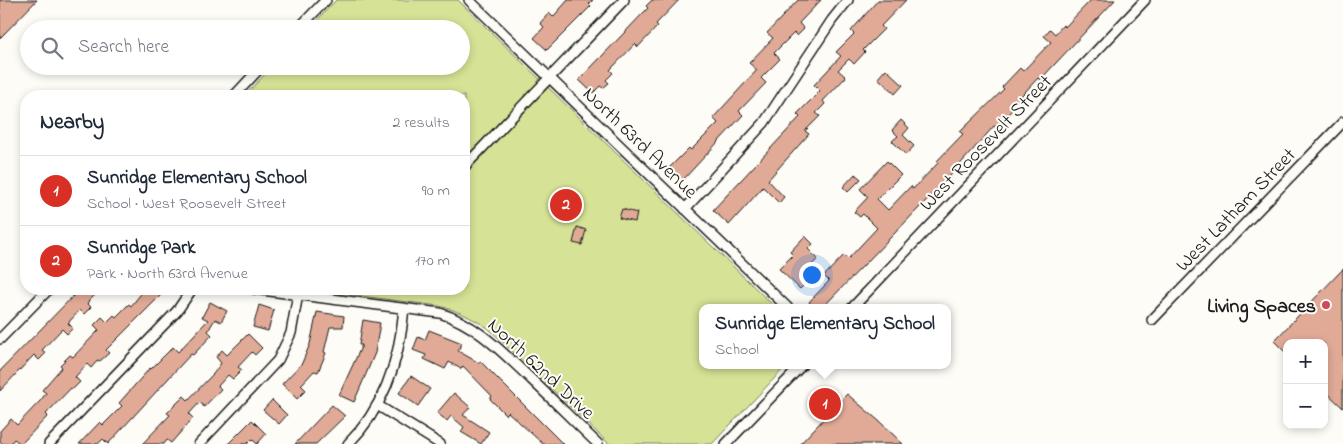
<!DOCTYPE html>
<meta charset="utf-8">
<style>
body{margin:0;font-family:"Indie Flower",sans-serif;background:#f2f2f3;color:#1f2937}
.controls{position:absolute;right:15px;bottom:15px;display:grid;overflow:hidden;border-radius:10px;box-shadow:0 2px 8px #0003}
.controls button{width:45px;height:45px;display:grid;place-items:center;padding:0;border:0;border-bottom:1px solid #e0e1e3;background:#fff;color:#1f2937;font:25px sans-serif}
.you{position:absolute;left:811px;top:274px;width:18px;height:18px;margin:-12px;border:4px solid #fff;border-radius:50%;background:#1a73e8;box-shadow:0 0 0 8px #1a73e833}
.badge{display:grid;place-items:center;width:32px;height:32px;border-radius:50%;background:#d93025;color:#fff;font-size:16px;font-weight:700}
.pin{position:absolute;translate:-50% -50%;border:2px solid #fff;box-shadow:0 1px 5px #0006}
.popup{position:absolute;left:699px;top:304px;width:252px;height:65px;box-sizing:border-box;display:grid;place-content:center;border-radius:10px;background:#fff;filter:drop-shadow(0 1px 4px #0005);font-size:16px;white-space:nowrap;color:#747a83}
.popup b{font-size:19px;color:#1f2937}
.popup::after{content:'';position:absolute;left:50%;top:100%;margin-left:-10px;border:10px solid transparent;border-top-color:#fff}
.list{margin:0;padding:0;list-style:none}
h2{display:flex;justify-content:space-between;align-items:center;height:65px;margin:0;padding:0 20px;font-size:21px}
h2 small{font-size:16px;font-weight:400;color:#747a83}
.list li{display:grid;grid-template-columns:32px 1fr auto;gap:15px;align-items:center;box-sizing:border-box;height:70px;padding:0 20px;border-top:1px solid #e0e1e3}
.list b{display:block;font-size:19px;white-space:nowrap}
.list p{margin:0;font-size:16px;white-space:nowrap;color:#747a83}
.list em{font-size:16px;font-style:normal;color:#747a83}
.icon{flex:none;width:28px;height:28px;fill:none;stroke:currentColor;stroke-width:2;stroke-linecap:round;stroke-linejoin:round}
.map{position:relative;flex:none;width:1343px;height:444px;overflow:hidden}
.search{position:absolute;background:#fff;box-shadow:0 2px 8px #0003;left:20px;top:20px;width:450px;height:55px;display:flex;align-items:center;gap:12px;box-sizing:border-box;padding:0 18px;border-radius:28px;color:#747a83;font-size:19px}
.panel{position:absolute;background:#fff;box-shadow:0 2px 8px #0003;left:20px;top:90px;width:450px;height:205px;border-radius:20px}
.map>svg:first-child{display:block}
</style>
<div class="map">
<svg width="1343" height="444" viewBox="0 0 1343 444">
<rect width="100%" height="100%" fill="#fdfcf7"/>
<filter id="ink" filterUnits="userSpaceOnUse"><feTurbulence type="fractalNoise" baseFrequency=".02" numOctaves="2"/><feDisplacementMap in="SourceGraphic" scale="10" xChannelSelector="R" yChannelSelector="G"/><feConvolveMatrix kernelMatrix="1 2 1 2 8 2 1 2 1" color-interpolation-filters="sRGB"/></filter>
<g filter="url(#ink)">
<!-- green -->
<path fill="#d6e295" stroke="#797f58" d="M336 0H458L776 308H702V365H787L712 444H609L488 328C472 318 457 310 439 306L307 289H464V96H244L273 66H461V29H309Z"/>
<!-- building -->
<path fill="#e0aa97" stroke="#1c1c1c" d="M0 0H37L0 38Z
M568 0H593L589 4 591 6 547 50 534 38 544 27 540 23 549 13 553 17Z
M652 0H679L656 24 658 26 638 47 635 44 610 70 613 73 606 80 609 83 603 88 600 86 593 93 579 80 648 8 646 6Z
M798 0H821L799 23 804 29 797 36 794 33 774 53 780 59 761 78 766 83 739 111 743 115 682 181 669 168 689 148 691 150 718 123 713 118 757 70 749 63 773 38 767 33Z
M878 0H906L881 26 884 29 863 50 865 52 854 64 849 59 838 70 846 77 823 101 825 104 816 113 820 116 805 131 809 134 768 180 784 197 779 203 763 187 729 225 713 210 800 117 797 114 820 91 814 85 841 56 836 52 854 34 851 31Z
M1091 0H1115L1040 80 1038 78 1010 108 1012 110 996 127 994 126 948 178 863 266 822 308H814L809 302 829 281 824 276 844 255 848 259 877 228 863 214 860 217 854 212 868 197 860 189 887 161 901 175 877 199 888 210 911 186 913 189 938 163 937 161 963 134 960 132 1004 89 1002 87 1020 68 1023 71 1051 42 1044 36 1050 29 1055 34 1063 25 1065 27Z
M886 69 903 85 895 94 878 78Z
M901 120 909 128 903 135 914 146 906 155 892 141 898 136 892 130Z
M855 174 861 179 848 192 843 187Z
M622 209 637 213 635 222 619 218Z
M577 227 586 230 582 245 573 243Z
M805 236 813 244 808 249 818 259 803 273 810 279 800 289 779 269 793 255 790 252Z
M1343 269V408L1324 390V343H1287V354L1274 341Z
M80 289H101L87 303 91 307 84 314 80 310 68 323 73 328 67 334 62 329 42 350 46 353 39 360 34 355 0 391V371Z
M145 289H167L106 350 109 353 100 361 98 360 91 368 87 364 75 377 80 382 73 389 71 388 46 414 48 416 21 444 14 439 10 444H3L0 441V431L11 419 17 425 41 400 46 393 42 390 62 367 60 365 70 355 73 357 99 330 94 325 102 317 107 322 114 315 116 317 129 304 131 306Z
M210 302 227 311 221 322 215 319 208 331 212 335 193 355 191 354 108 444 103 439 98 444H79L100 422 103 425 122 406 119 403 150 368 151 369 173 347 178 352 208 320 202 317Z
M259 305 274 310 268 331 253 327Z
M317 312 344 316 343 327H330L324 352 326 353 318 372 314 371 301 385 306 390 297 399 282 384 302 363 310 344Z
M363 320 380 323 375 353 354 402 339 395 362 345H359Z
M429 330 462 343 458 351 479 363 480 361 563 444H543L508 412 506 415 490 399 492 396 463 366 461 369 449 362 445 369 424 359 426 355 413 350 418 337 425 340Z
M248 334 262 348 255 355 252 352 238 367 242 370 233 379 228 375 218 386 221 389 204 407 200 402 189 414 193 418 171 443 167 440 164 444H142L170 415 167 413 184 396 188 400 214 373 221 363 216 357 222 350 227 355Z
M411 376 430 389 418 406 399 393Z
M454 393 470 407 463 415 489 432 481 444 461 432 464 427 451 416 447 421 437 413Z
M847 394 879 421 903 444H800Z
M272 400 287 415 279 424 263 410Z
M332 405 345 416 316 444H295Z
M252 420 266 434 257 444 252 439 247 444H228Z"/>
<g fill="none" stroke-linecap="round" stroke-linejoin="round">
<defs>
<path id="minor" d="M469 0 788 308
M298 29 326 0
M234 96 262 66
M464 167 624 0
M685 209 764 123 832 20 848 0
M254 289 440 313C478 325 503 353 532 380 554 401 576 423 598 444
M852 308 1145 0
M1152 320 1343 122
M0 339 49 289
M377 405 440 444
M49 444 177 311 192 289
M199 444 278 360 291 333 298 294
M348 444C384 408 400 358 404 308
M726 444 802 365"/>
</defs>
<!-- minor casing -->
<use href="#minor" stroke="#1c1c1c" stroke-width="12"/>
<!-- minor -->
<use href="#minor" stroke="#fdfcf7" stroke-width="9"/>
</g>
</g>
<!-- markers -->
<circle fill="#d1495b" stroke="#fdfcf7" stroke-width="2" cx="1326" cy="305" r="5"/>
<g text-anchor="middle" stroke-width="4" stroke-linejoin="round" paint-order="stroke">
<!-- street labels -->
<g font-size="20" fill="#1c1c1c" stroke="#fdfcf7">
<text transform="translate(641 142) rotate(44)" y="7">North 63rd Avenue</text>
<text transform="translate(985 142) rotate(-46)" y="7">West Roosevelt Street</text>
<text transform="translate(1235 209) rotate(-46)" y="7">West Latham Street</text>
<text transform="translate(542 368) rotate(43)" y="7">North 62nd Drive</text>
</g>
<!-- poi labels -->
<g font-size="20" font-weight="bold" fill="#1c1c1c" stroke="#fdfcf7" text-anchor="end">
<text x="1316" y="312">Living Spaces</text>
</g>
</g>
</svg>
<div class="controls">
<button>+</button>
<button>−</button>
</div>
<div class="you"></div>
<div class="pin badge" style="left:825px;top:404px">1</div>
<div class="popup"><b>Sunridge Elementary School</b>School</div>
<div class="pin badge" style="left:566px;top:205px">2</div>
<div class="search"><svg class="icon" aria-label="search" viewBox="0 0 24 24"><circle cx="10" cy="10" r="6"/><path d="M15 15l6 6"/></svg>Search here</div>
<section class="panel">
<h2>Nearby<small>2 results</small></h2>
<ul class="list">
<li><span class="badge">1</span><div><b>Sunridge Elementary School</b><p>School · West Roosevelt Street</p></div><em>90 m</em></li>
<li><span class="badge">2</span><div><b>Sunridge Park</b><p>Park · North 63rd Avenue</p></div><em>170 m</em></li>
</ul>
</section>
</div>
